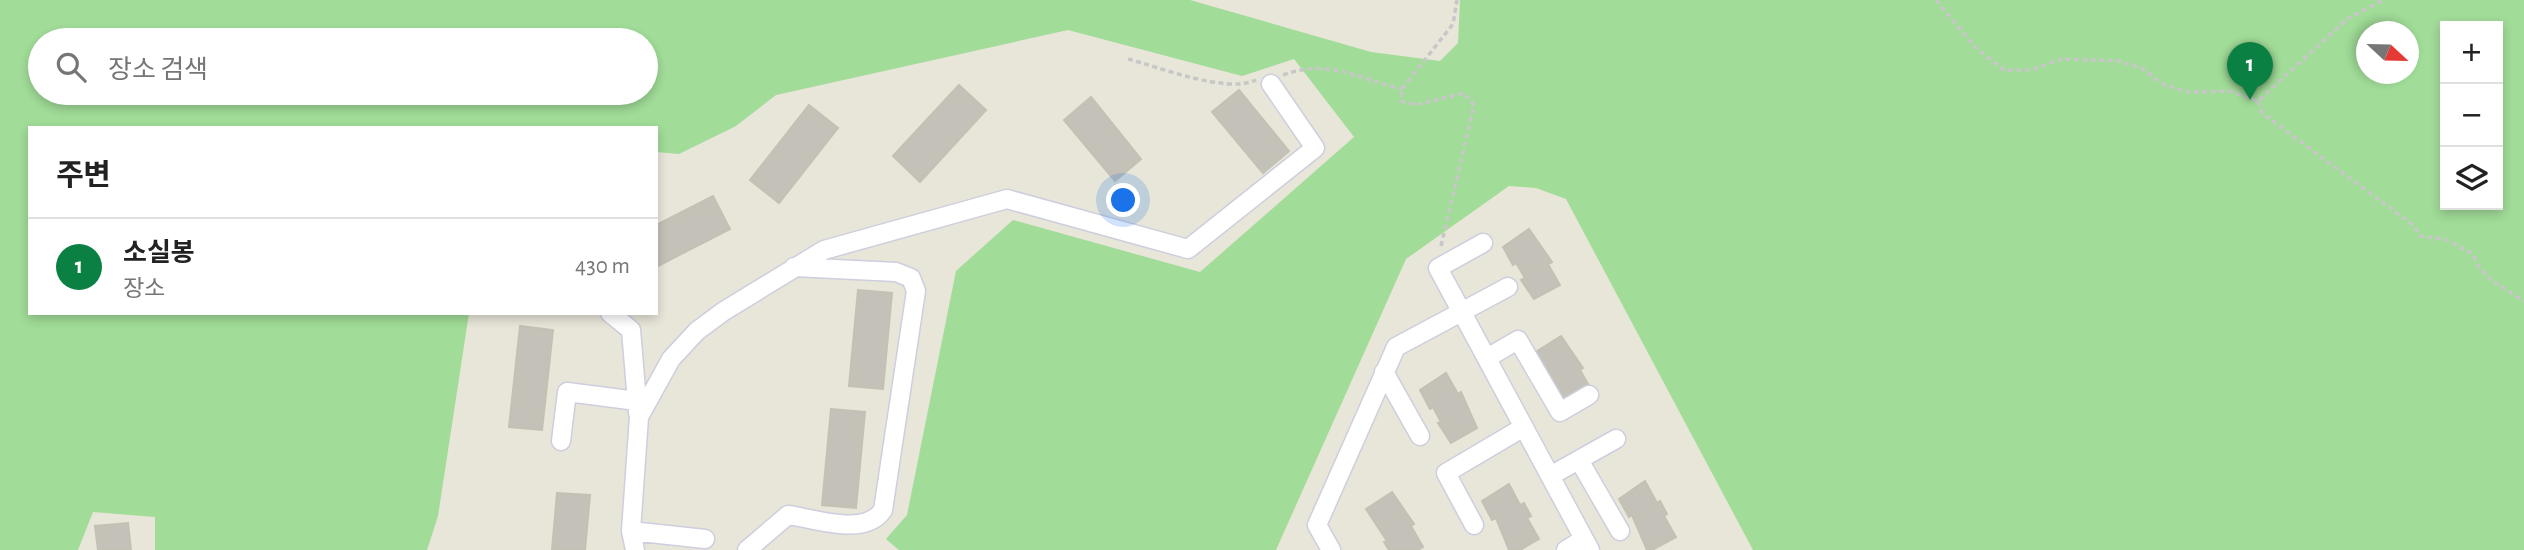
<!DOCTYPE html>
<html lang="ko">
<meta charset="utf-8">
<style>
body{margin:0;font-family:"Alegreya Sans","Noto Sans KR",sans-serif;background:#f6f6f6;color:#222}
.controls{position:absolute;right:21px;top:21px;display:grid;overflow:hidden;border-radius:0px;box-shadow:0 4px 10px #0003}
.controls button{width:63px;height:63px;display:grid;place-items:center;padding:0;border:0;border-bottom:2px solid #e0e0e0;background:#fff;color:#222;font:35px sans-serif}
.compass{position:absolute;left:2356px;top:21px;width:63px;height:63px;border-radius:50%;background:#fff;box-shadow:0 4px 10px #0003;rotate:112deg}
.you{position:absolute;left:1124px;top:201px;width:24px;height:24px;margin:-18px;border:5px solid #fff;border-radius:50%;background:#1a73e8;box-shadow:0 0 0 10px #1a73e833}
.badge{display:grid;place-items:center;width:46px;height:46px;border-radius:50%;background:#0b8043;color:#fff;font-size:23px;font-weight:700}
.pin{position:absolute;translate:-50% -58px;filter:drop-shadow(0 2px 4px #0008)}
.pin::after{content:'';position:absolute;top:37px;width:24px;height:21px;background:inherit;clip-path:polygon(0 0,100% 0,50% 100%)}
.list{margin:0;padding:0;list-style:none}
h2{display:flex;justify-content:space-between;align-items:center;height:91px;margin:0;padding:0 28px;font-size:30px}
h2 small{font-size:23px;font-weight:400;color:#767676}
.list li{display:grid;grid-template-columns:46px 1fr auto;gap:21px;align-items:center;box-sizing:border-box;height:98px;padding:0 28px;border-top:2px solid #e0e0e0}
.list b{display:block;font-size:26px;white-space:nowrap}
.list p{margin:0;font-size:23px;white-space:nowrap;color:#767676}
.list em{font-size:23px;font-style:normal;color:#767676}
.icon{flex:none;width:38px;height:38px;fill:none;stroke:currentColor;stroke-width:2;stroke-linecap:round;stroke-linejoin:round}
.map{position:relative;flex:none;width:2524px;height:550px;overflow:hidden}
.search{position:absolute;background:#fff;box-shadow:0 4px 10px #0003;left:28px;top:28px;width:630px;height:77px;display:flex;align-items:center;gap:18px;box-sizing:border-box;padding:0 24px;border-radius:38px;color:#767676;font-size:26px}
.panel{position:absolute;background:#fff;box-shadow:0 4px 10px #0003;left:28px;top:126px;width:630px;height:189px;border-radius:0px}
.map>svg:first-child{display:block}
</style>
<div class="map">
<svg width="2524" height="550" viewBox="0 0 2524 550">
<rect width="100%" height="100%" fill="#e8e5d9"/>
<!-- green -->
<path fill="#a1dc98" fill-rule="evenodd" d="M0 0H1190L1371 52 1440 61 1458 43 1460 0H2524V550H1753L1566 199 1536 188 1509 186 1406 259 1276 550H899L886 539 907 515 956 271 1013 220 1200 272 1354 137 1294 59 1242 76 1068 30 776 95 736 126 679 154 656 152V128H30V313H469L438 516 427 550H155V517L93 512 78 550H0ZM2445 26H2498V205H2445ZM2366 32H2408V74H2366ZM40 40H646V93H40Z"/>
<!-- building -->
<path fill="#c4c1b8" stroke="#c3c1b3" stroke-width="2" d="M959 85 986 110 920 182 893 156Z
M1239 90 1289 151 1263 173 1212 112Z
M1091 97 1141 159 1115 181 1064 120Z
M809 105 838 128 779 203 750 180Z
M713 196 730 229 656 267V225Z
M1529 229 1552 262 1548 264 1560 285 1534 299 1521 280 1525 278 1516 263 1513 265 1503 247Z
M858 290 892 293 883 389 849 386Z
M520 326 553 330 542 430 509 427Z
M1561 336 1583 368 1580 370 1592 391 1563 405 1548 370 1545 372 1534 353Z
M1446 373 1458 394 1461 392 1477 428 1451 443 1438 423 1441 422 1433 407 1430 409 1420 390Z
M831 409 865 412 856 508 822 505Z
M1645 481 1657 503 1660 501 1667 514 1664 516 1676 537 1652 550H1647L1632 515 1629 517 1619 499Z
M1509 484 1520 505 1524 503 1531 516 1527 518 1539 539 1520 550H1509L1496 518 1492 520 1482 501Z
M1392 492 1414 524 1411 526 1423 547 1418 550H1389L1384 542 1387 541 1366 509Z
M557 493 590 495 585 550H552Z
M128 523 131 550H98L95 526Z"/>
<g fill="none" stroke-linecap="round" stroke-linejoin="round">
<defs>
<path id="minor" d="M1483 243 1438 268 1590 550
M610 313 631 330 638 413
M1487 358 1518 340 1560 412 1589 395
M1384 372 1420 436
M561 441 567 392 637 401
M1579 460 1620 531
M1550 476 1616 439
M1474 525 1446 473 1524 427
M631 531 705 539
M635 550 631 531 639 417 671 359 697 331 724 311 824 250 1007 199 1188 249 1315 148 1271 84
M747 550 788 515C817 519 865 537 883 510L916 291 911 278 896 272 794 267
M1331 550 1317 525 1396 347 1508 287
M1566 550 1584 539"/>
</defs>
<!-- minor casing -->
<use href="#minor" stroke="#cecedf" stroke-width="21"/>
<!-- path -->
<path stroke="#c7c7c7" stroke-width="3.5" stroke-dasharray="5 3.5" stroke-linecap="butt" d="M1936 0 1976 48 2004 70H2031L2061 59 2118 61 2143 69 2164 85 2189 92 2230 91 2258 101 2347 19 2383 0
M1128 59C1159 67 1226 94 1256 80
M1283 75C1330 58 1358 79 1402 89
M2258 101 2262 113 2413 225 2421 236 2447 240 2473 254 2478 266 2491 280 2524 301
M1441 246 1474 105 1464 93 1415 105 1401 101 1402 89 1453 24 1457 0"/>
<!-- minor -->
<use href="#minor" stroke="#fff" stroke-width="18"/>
</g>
</svg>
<div class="controls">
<button>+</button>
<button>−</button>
<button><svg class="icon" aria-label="layers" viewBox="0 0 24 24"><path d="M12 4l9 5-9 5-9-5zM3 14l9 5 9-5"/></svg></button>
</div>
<svg class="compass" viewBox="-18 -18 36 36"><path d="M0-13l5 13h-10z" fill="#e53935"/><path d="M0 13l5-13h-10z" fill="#767676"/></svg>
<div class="you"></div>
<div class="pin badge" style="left:2250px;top:100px">1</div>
<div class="search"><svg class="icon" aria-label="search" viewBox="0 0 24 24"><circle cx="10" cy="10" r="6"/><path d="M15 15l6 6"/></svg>장소 검색</div>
<section class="panel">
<h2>주변<small></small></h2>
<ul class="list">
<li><span class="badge">1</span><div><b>소실봉</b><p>장소</p></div><em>430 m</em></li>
</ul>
</section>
</div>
